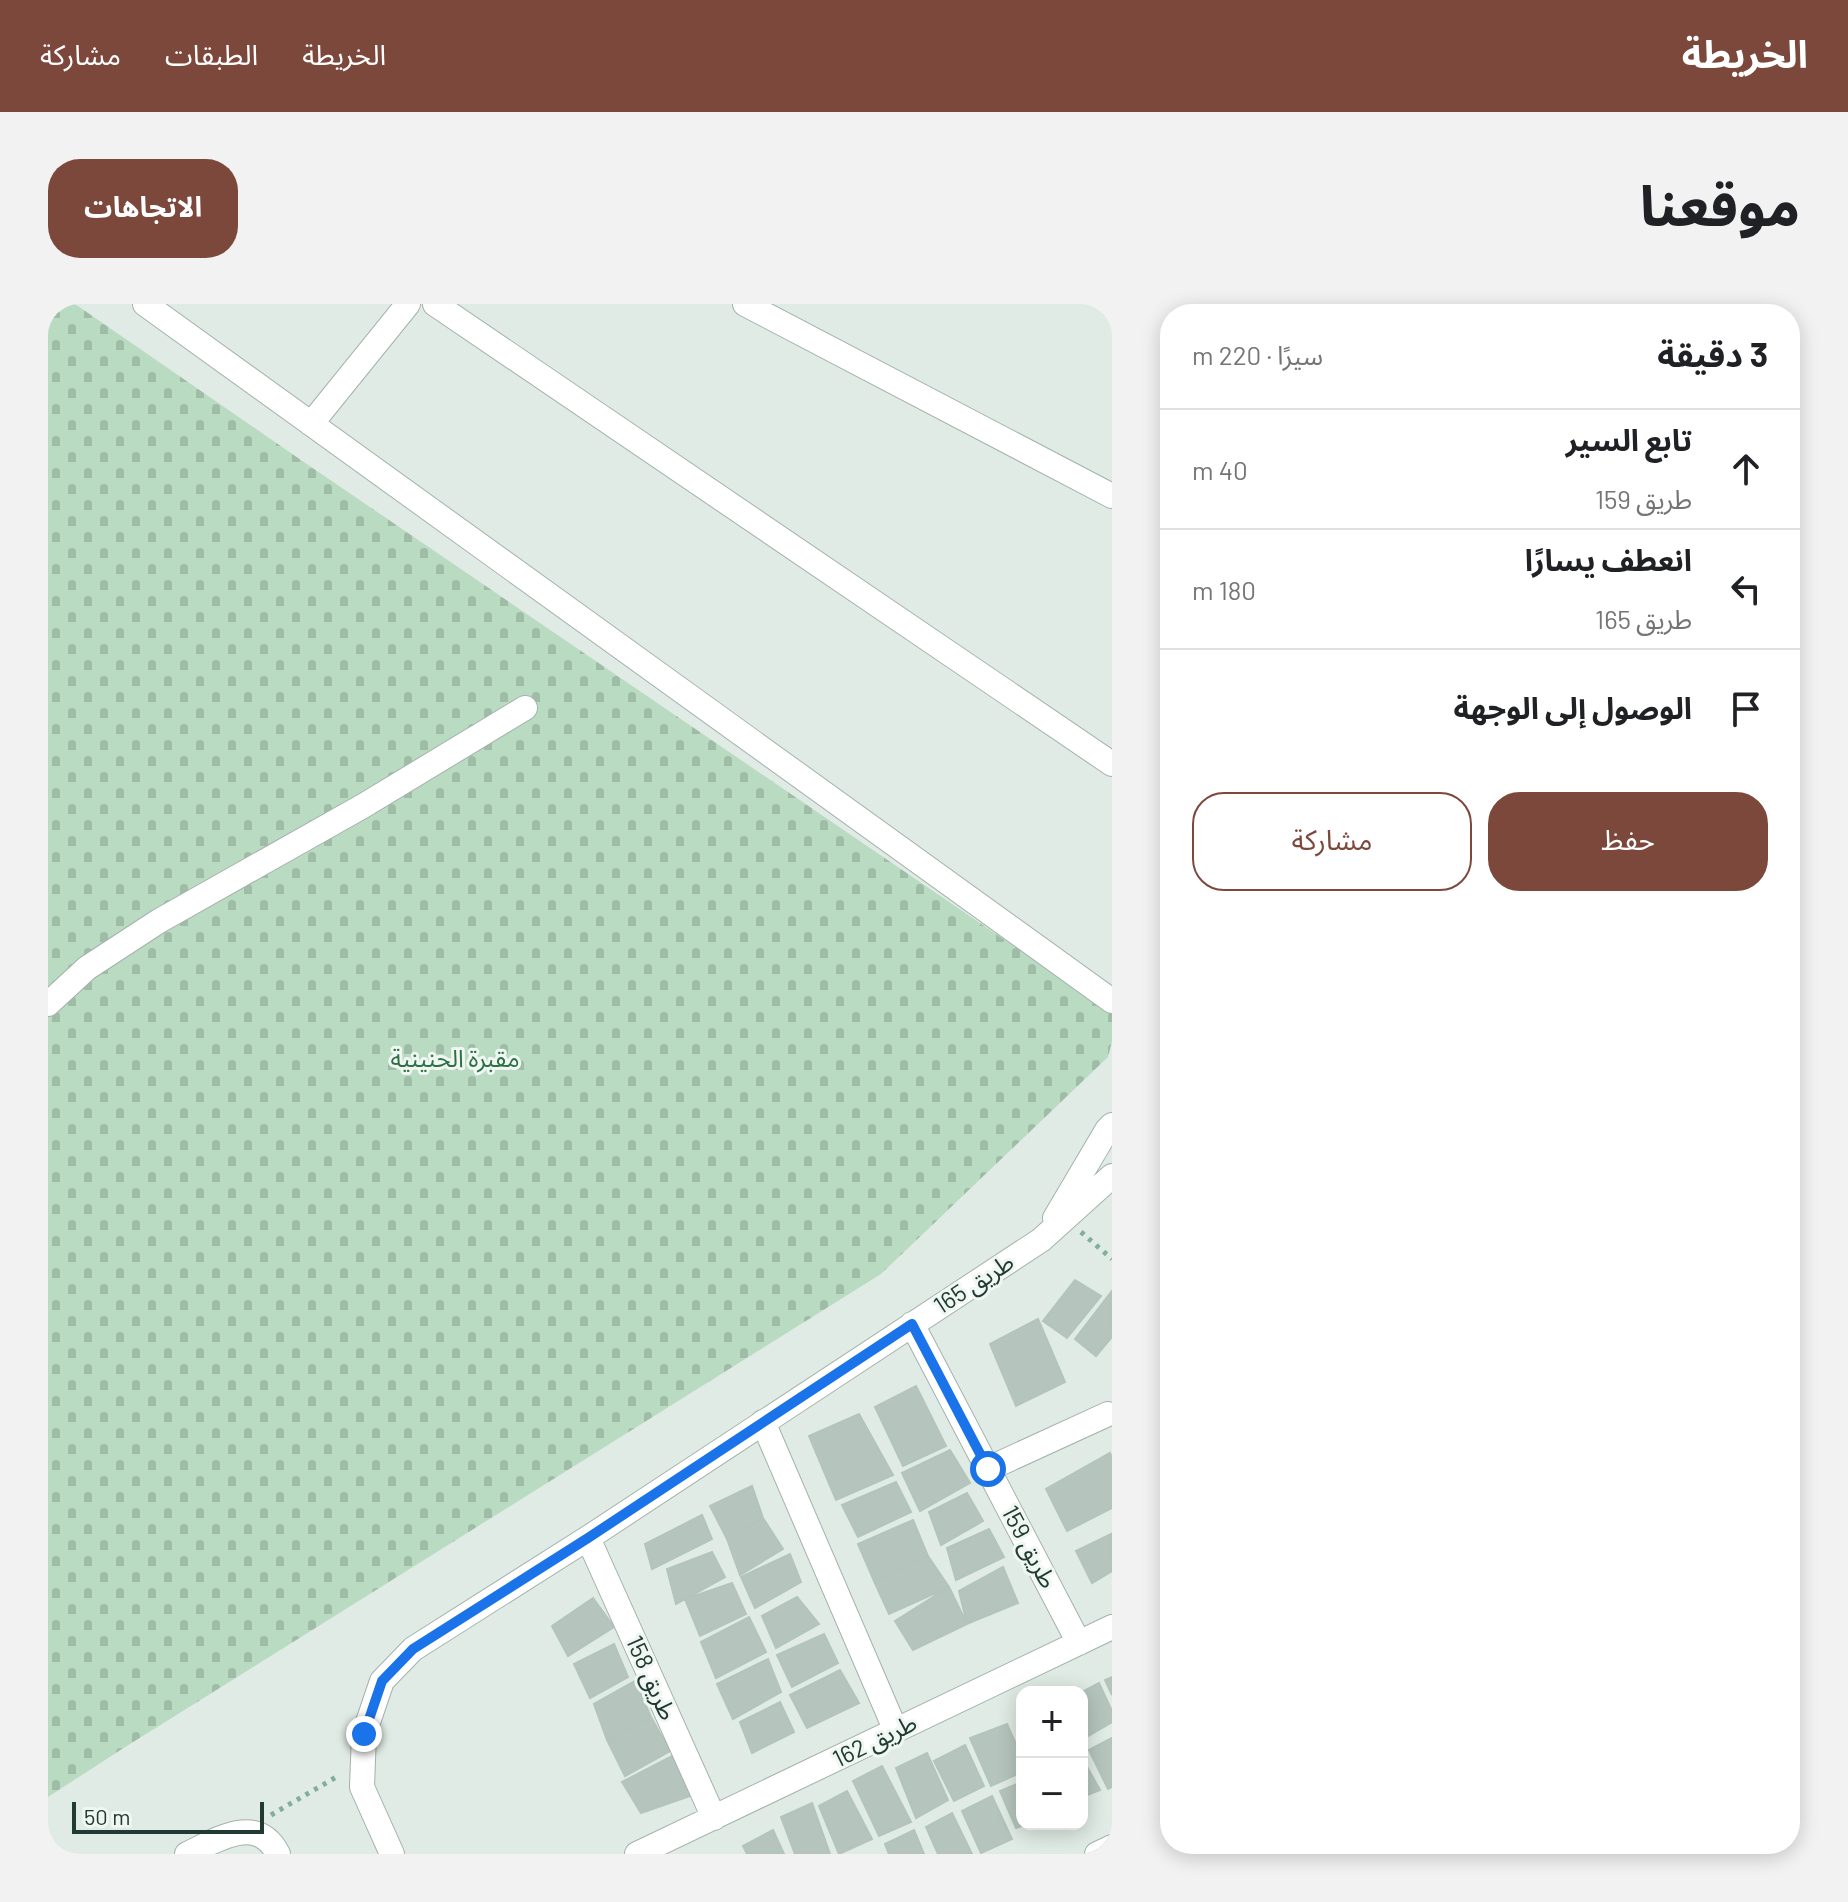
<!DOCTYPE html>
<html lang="ar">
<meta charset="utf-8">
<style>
body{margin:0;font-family:Barlow,"Noto Sans Arabic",sans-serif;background:#f2f2f2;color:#202124;direction:rtl}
.controls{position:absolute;right:24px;bottom:24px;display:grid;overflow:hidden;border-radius:16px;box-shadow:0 4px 20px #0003}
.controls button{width:72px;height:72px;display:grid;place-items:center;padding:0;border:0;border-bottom:2px solid #e0e0e0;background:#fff;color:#202124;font:40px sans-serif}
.scale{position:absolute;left:24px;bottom:20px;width:192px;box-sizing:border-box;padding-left:8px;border:4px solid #213a33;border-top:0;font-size:22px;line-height:28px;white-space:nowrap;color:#213a33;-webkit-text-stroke:6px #f0f7f3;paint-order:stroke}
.stop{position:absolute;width:24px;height:24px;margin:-18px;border:6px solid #1a73e8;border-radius:50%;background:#fff}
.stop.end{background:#1a73e8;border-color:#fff;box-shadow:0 2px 8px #0008}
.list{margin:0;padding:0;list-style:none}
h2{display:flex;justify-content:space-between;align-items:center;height:104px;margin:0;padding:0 32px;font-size:34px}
h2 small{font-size:26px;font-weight:400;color:#757577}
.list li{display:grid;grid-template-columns:52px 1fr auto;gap:24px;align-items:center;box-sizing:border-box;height:120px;padding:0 32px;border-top:2px solid #e0e0e0}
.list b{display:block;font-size:30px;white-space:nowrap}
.list p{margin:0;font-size:26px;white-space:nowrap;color:#757577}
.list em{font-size:26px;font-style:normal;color:#757577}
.actions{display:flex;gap:16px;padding:24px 32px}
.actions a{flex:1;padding:18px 0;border:2px solid #7d483c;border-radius:32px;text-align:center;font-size:28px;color:#7d483c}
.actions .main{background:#7d483c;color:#fff}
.icon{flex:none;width:44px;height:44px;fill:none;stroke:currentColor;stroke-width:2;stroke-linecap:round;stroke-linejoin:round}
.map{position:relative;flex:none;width:1064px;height:1550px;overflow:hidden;direction:ltr;border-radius:32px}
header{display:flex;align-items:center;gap:48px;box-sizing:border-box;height:112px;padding:0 40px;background:#7d483c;color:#fff}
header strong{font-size:38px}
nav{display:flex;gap:44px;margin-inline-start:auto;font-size:28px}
.intro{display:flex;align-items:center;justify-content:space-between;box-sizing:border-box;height:192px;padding:0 48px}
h1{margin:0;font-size:56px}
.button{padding:20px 36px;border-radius:32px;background:#7d483c;color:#fff;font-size:28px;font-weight:700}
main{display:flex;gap:48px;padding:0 48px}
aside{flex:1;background:#fff;border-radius:32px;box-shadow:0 4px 20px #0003}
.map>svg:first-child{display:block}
</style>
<header>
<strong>الخريطة</strong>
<nav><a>الخريطة</a><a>الطبقات</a><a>مشاركة</a></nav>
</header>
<div class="intro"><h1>موقعنا</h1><a class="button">الاتجاهات</a></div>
<main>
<aside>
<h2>3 دقيقة<small>سيرًا · 220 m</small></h2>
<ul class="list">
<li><svg class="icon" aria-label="ahead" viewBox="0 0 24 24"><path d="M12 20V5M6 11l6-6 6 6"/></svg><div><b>تابع السير</b><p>طريق 159</p></div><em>40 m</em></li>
<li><svg class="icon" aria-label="left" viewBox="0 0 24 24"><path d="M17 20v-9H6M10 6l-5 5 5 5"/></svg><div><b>انعطف يسارًا</b><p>طريق 165</p></div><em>180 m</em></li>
<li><svg class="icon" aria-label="arrive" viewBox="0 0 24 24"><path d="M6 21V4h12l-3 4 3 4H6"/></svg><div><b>الوصول إلى الوجهة</b></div></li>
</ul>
<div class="actions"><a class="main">حفظ</a><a>مشاركة</a></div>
</aside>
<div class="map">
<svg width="1064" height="1550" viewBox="0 0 1064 1550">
<defs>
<pattern id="cemetery-stones" width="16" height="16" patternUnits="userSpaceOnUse" patternTransform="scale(2)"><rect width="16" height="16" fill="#b9dbc1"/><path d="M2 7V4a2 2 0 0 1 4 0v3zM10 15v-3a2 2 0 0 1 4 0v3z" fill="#9fbda6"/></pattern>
</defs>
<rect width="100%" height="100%" fill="#e0ebe5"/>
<!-- cemetery -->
<path fill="url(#cemetery-stones)" d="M0 0H27L250 154 1064 709V737L1060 753 833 970 74 1445 0 1493Z"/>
<!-- building -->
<path fill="#b5c5be" stroke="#b2c4bc" stroke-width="2" d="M1027 976 1053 992 1019 1034 995 1017Z
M1063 988 1064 1033 1048 1052 1027 1035Z
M990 1015 1017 1078 968 1102 942 1040Z
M868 1082 898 1142 855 1162 827 1103Z
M811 1110 845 1171 788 1196 761 1132Z
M902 1146 922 1179 872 1207 854 1169Z
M1062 1149 1064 1154V1204L1019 1227 998 1185Z
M848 1178 863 1208 810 1233 794 1201Z
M704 1182 715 1214 679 1235 662 1202Z
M919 1189 935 1217 893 1241 881 1208Z
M654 1211 664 1235 604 1265 597 1240Z
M715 1214 735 1245 692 1271 679 1235Z
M865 1216 880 1252 826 1277 810 1240Z
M941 1225 956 1253 908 1276 899 1244Z
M1063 1230 1064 1267 1044 1279 1028 1247Z
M664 1248 677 1273 628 1300 619 1265Z
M742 1250 753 1278 707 1304 693 1273Z
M880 1252 901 1283 841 1310 826 1277Z
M955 1263 970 1299 919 1320 911 1287Z
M684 1279 698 1310 652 1332 637 1295Z
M901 1283 919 1320 865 1346 847 1317Z
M749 1293 771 1320 728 1344 714 1312Z
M545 1294 566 1323 520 1352 504 1322Z
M701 1313 718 1348 668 1374 653 1338Z
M776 1330 790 1359 744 1383 729 1351Z
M566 1340 580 1373 542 1394 526 1360Z
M720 1355 733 1388 685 1415 669 1380Z
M792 1366 811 1399 759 1424 742 1391Z
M1064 1373V1391L1057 1376Z
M587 1377 603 1413 559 1436 546 1400Z
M1051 1379 1064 1407V1418L1035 1435 1034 1388Z
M732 1398 746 1428 704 1449 692 1418Z
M603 1413 622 1447 577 1472 559 1436Z
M959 1420 974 1454V1468L943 1482 922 1434Z
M1064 1434V1483L1060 1485 1041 1446Z
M917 1441 936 1482 906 1497 886 1457Z
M879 1449 900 1496 868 1514 848 1464Z
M624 1452 645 1491 593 1509 574 1478Z
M1034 1454 1052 1486 1034 1493Z
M834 1462 863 1518 831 1532 805 1477Z
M974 1478V1520H979L968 1524 952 1487Z
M799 1487 824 1535 791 1550 771 1502Z
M944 1492 964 1535 933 1549 914 1507Z
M764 1499 782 1550H747L733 1513Z
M904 1509 924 1550H890L878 1523Z
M725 1526 736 1550H699L695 1542Z
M866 1526 876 1550H841L837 1540Z"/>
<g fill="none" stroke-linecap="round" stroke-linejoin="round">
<defs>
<path id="minor" d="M97 0 1064 697
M387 0 1064 460
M697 0 1064 192
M263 120 360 0
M0 700 39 664 111 617 315 502 477 404
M1007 914 1059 826 1064 821
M864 1020 1031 1339
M715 1118 848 1427
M940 1165 1060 1110
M540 1234 666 1514
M139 1550C169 1536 209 1509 230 1550
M344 1550 314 1483 316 1430 334 1377 365 1345 540 1234 993 936 1064 872
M589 1550 1064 1323
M1049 1550 1064 1543"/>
</defs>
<!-- minor casing -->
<use href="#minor" stroke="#a3b2ac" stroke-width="26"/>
<!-- path -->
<path stroke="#81ae9e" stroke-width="5" stroke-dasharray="4 6" stroke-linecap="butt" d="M1033 928 1064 955
M223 1511 290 1472"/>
<!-- minor -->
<use href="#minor" stroke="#fff" stroke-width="24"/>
</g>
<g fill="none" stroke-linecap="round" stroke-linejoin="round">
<!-- route -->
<path stroke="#1a73e8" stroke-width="10" d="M316 1430 334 1377 365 1345 540 1234 864 1020 940 1165"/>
</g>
<g text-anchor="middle" stroke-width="6" stroke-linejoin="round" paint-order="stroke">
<!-- park labels -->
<g font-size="24" fill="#2c7044" stroke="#f0f7f3">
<text x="407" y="763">مقبرة الحنينية</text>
</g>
<!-- street labels -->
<g font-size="24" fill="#213a33" stroke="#f0f7f3">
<text transform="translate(926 980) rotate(-33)" y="8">طريق 165</text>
<text transform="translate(981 1243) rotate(62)" y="8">طريق 159</text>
<text transform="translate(603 1374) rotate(66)" y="8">طريق 158</text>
<text transform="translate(827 1437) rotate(-26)" y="8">طريق 162</text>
</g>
</g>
</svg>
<div class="controls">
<button>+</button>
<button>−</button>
</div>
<div class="scale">50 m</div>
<div class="stop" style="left:940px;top:1165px"></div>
<div class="stop end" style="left:316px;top:1430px"></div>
</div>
</main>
